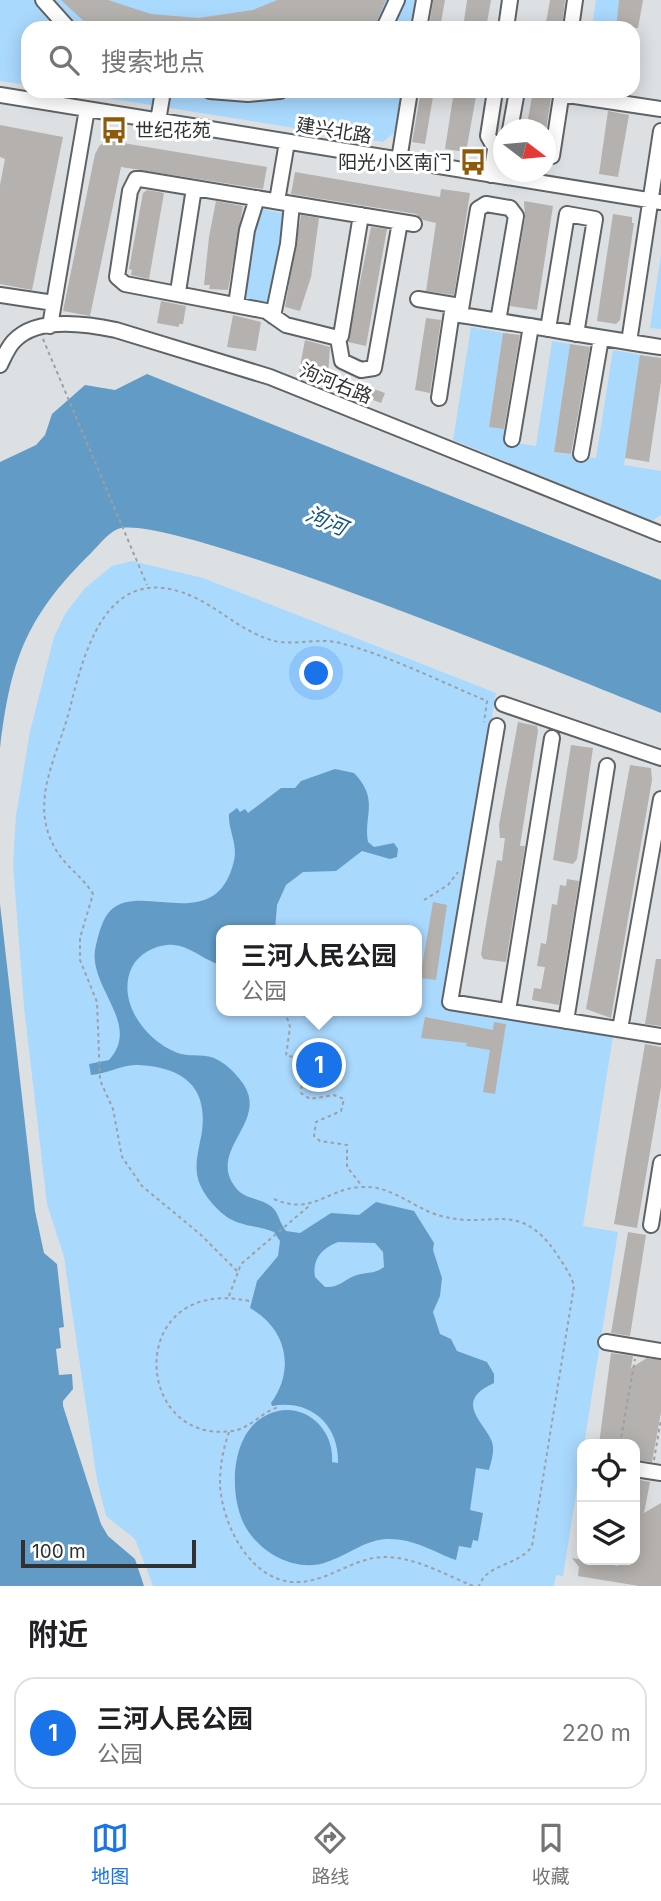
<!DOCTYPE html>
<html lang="zh">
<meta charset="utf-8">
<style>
body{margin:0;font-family:Inter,"Noto Sans SC",sans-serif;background:#f2f2f2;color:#202124}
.controls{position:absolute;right:21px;bottom:21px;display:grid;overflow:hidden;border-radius:14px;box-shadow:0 4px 18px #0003}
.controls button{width:63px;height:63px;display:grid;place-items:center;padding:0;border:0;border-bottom:2px solid #e0e0e0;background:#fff;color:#202124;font:35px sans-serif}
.compass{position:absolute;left:493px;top:119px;width:63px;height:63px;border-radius:50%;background:#fff;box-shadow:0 4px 18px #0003;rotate:106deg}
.scale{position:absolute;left:21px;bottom:18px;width:175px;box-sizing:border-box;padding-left:7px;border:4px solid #2f3132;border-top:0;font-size:19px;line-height:24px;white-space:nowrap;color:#2f3132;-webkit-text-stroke:5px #fff;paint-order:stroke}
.you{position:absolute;left:317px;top:674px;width:24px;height:24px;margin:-18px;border:5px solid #fff;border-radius:50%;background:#1a73e8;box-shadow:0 0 0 10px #1a73e833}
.badge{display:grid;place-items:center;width:46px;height:46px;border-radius:50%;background:#1a73e8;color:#fff;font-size:23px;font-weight:700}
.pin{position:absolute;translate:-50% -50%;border:4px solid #fff;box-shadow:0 2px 7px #0006}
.popup{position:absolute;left:216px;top:925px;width:206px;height:91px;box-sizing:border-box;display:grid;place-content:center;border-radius:14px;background:#fff;filter:drop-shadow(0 2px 5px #0005);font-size:23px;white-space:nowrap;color:#757577}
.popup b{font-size:26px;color:#202124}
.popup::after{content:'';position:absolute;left:50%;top:100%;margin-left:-14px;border:14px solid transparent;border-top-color:#fff}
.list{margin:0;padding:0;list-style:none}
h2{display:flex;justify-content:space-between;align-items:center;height:91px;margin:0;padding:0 28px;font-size:30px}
h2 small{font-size:23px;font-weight:400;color:#757577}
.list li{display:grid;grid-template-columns:46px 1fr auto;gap:21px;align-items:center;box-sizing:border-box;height:112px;margin:0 14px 14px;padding:0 14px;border:2px solid #e0e0e0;border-radius:21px}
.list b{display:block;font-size:26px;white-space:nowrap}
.list p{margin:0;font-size:23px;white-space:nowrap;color:#757577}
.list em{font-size:23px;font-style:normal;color:#757577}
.icon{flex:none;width:38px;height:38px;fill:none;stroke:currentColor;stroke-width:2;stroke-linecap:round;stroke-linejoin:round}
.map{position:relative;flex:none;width:661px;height:1586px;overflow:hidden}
.search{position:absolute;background:#fff;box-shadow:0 4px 18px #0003;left:21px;right:21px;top:21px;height:77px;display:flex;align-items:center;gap:18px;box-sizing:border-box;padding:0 24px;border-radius:21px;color:#757577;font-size:26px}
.sheet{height:217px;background:#fff}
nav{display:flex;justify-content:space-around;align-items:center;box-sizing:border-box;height:98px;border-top:2px solid #e0e0e0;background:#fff;font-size:19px;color:#757577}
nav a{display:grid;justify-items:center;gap:4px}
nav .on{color:#1a73e8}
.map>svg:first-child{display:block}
</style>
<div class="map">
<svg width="661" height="1586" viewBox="0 0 661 1586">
<rect width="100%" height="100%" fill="#dde0e3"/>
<!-- green -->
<path fill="#aad9fe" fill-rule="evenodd" d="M0 0H415L411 28H28V85L0 81Z
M596 0H619L616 28H592Z
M63 91H401L395 132 383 142Z
M262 209 286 214 282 255 268 304 265 305 244 300 247 256Z
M661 254V329L650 328Z
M471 327 503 333 489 426 506 429 504 441 536 446 552 341 570 344 554 452 596 458 613 350 641 355 624 465 661 471V515L652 521 453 440Z
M132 561 203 578 496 693 445 1009 613 1036 583 1226 618 1232 563 1576 556 1575 554 1586H153L135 1539 106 1516 97 1480 64 1257 47 1204 24 1007 13 865 16 816 30 731 54 637 65 614 85 588 112 566ZM221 930H417V1011H221Z"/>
<!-- water -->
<path fill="#629cc6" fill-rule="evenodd" d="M147 374 661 580V713C587 684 166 510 118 529 107 533 96 549 87 557 25 619 10 663 0 749V462L36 445 45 435 52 414 85 385 115 390Z
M335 769 354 773C380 800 363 816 368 842L374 847 394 843 398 849 397 857 390 859 362 851 336 871 303 872 286 885 277 905 275 930H221V965C202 960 188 943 167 945 154 946 139 954 132 967 115 1002 148 1044 181 1054 193 1057 206 1053 218 1060 228 1065 238 1076 244 1085 268 1123 206 1151 236 1188 245 1200 263 1198 273 1208 279 1214 280 1224 286 1231L300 1233 331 1213 359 1215 376 1202 414 1211 434 1243 433 1250 442 1278 440 1296 433 1312 440 1334 451 1339 457 1351 487 1362 494 1374V1383C452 1402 485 1422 492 1442 495 1451 491 1462 489 1470L476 1468 470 1510 483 1513 478 1541 473 1540 471 1548 459 1546 456 1560C431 1551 414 1538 386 1539 363 1541 348 1555 327 1562 295 1574 256 1551 243 1522 229 1491 231 1434 265 1416 299 1397 335 1426 332 1462L338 1463C339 1425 311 1399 272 1406L271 1403C296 1369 286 1328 250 1308L257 1281 278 1256 280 1241 274 1232C257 1225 238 1227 223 1214 212 1205 199 1189 197 1174 195 1159 200 1145 202 1131 208 1085 181 1067 138 1065 122 1064 107 1074 91 1075L89 1064 109 1060C143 1023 85 985 96 945 99 933 102 919 111 910 142 881 216 937 234 861 238 844 228 830 229 814L237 808 240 812 245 809 248 813 281 788H295L301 781ZM338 1242 375 1243 383 1252 384 1267C375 1274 367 1272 357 1275 344 1279 340 1288 325 1287L315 1277C312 1259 322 1248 338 1242Z
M0 904 35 1211 44 1253 57 1264 64 1327 59 1328 61 1348 56 1349 59 1375 72 1374 73 1389 63 1401V1406L101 1524 108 1536 135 1559 144 1586H0Z"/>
<!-- building -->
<path fill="#b4b1ae" d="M61 0H108L151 14 198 18 253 10 277 0H386L374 28H91Z
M433 0H445L440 28H429Z
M467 0H491L486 28H463Z
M550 0H565L562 28H545Z
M619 0H643L638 28H616Z
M421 91H434L425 144 412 142Z
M454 91H477L466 152 445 149Z
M533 91H552L546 130H526Z
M608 111 629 115 618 177 599 174Z
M0 125 63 137 32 290 0 284V185L5 159 0 157Z
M111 141 267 167 263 189 121 167 90 316 63 311 95 154 100 145Z
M295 172 440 197 441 189 470 193 454 295 426 291 436 223 423 220 416 214 291 194Z
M147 190 164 193 149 279 131 275 132 270 129 269 143 193Z
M216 201 243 206 228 290 209 289 210 285H204L209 237Z
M524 201 553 206 537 310 510 306 525 218Z
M613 214 632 217V223H634L620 320 616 324 597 321Z
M301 215 319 218 311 277 300 311 285 307Z
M371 227 387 229 366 346 348 342Z
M161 301 186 306 183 324H179V327L157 323Z
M233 315 261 322 256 351 227 347Z
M426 318 441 320 430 393 415 390Z
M503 333 520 335 504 429 489 427Z
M305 340 330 347 328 376 299 372Z
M570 344 590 347 571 454 554 452Z
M640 355 661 358V382L649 462 625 458Z
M346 379 385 393 381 403 343 389Z
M518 722 537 726 538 731 520 846H525L506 962 483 959 481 954 493 883 497 860 502 861 505 838H500L499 825Z
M571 745 593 748 577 859 573 864 553 860Z
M630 765 651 768 652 780 611 1018 586 1009Z
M567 879 579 881 559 1005 532 1000 534 988 541 989 545 967 537 966 541 943 546 944 552 904 557 905 560 885 566 886Z
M433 902 447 905 436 980 420 978Z
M656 959H661V1026L645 1024Z
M425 1017 493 1030 494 1022 506 1024 495 1094 483 1092 490 1050 466 1046 467 1043 421 1038Z
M645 1044 661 1047V1087L637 1228 614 1224Z
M628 1232 646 1235 630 1336 611 1333Z
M611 1353 633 1356 631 1368 647 1358 661 1360V1412L652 1462 635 1460V1444H599Z
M635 1479 650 1482 644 1513 661 1503V1586H639L578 1576 579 1567 572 1558 619 1566 614 1560H635Z"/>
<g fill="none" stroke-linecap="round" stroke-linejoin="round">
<defs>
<path id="minor" d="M43 0 68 28
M384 28 397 0
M419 28 424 0
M506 28 510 0
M571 28 575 0
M210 91 248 94 280 91
M495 91 488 136 492 143 504 144
M561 94 661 109
M0 95 661 202
M158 121 163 91
M510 130 517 91
M552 156 562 91
M399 160 410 91
M491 175 496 143
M277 201 287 142
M361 215 341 336 338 338 286 325 266 311 125 284 117 277 130 191 136 179H140C231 194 323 209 414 224
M178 292 194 188
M0 295 54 303
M418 299 460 306
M236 305 247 230 257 198
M273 316 288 244 292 204
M498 321 516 216 510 208 486 204 478 209 460 315C527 325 594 337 661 347
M50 326 87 109
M548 329 567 214 595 219 576 334
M338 338 342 361 361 370 374 368 400 222
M629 342 661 131
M0 365C4 357 8 347 14 341 37 316 88 324 116 330L270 377 661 534
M439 398 453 305
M512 439 531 326
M581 454 601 338
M503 704 661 758
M497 726 450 1002 661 1036
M508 1011 552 738
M566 1021 607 766
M620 1029 661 799
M651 1225 661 1163
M606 1342 661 1351
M635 1469 661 1473"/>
</defs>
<!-- minor casing -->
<use href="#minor" stroke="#606366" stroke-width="18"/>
<!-- path -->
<path stroke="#9da0a2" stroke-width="2" stroke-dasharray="3.5 3.5" stroke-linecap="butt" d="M43 339 147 585
M424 900 448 885 458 872
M285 1011 290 1027 286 1056 312 1058 319 1063 318 1068 302 1078 301 1093 310 1099 334 1095 344 1099 341 1111 316 1122 314 1136 320 1141 347 1145V1167L362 1186
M274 1199C312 1216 326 1189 361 1187 393 1185 412 1208 441 1216 492 1230 518 1198 556 1253 563 1264 571 1274 574 1286L532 1546C519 1566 487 1563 479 1586
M237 1271 200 1234 142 1186 122 1157 113 1109 100 1080 97 1002 80 960V938L93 894C84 878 66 867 56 850 27 801 59 755 71 704 87 639 113 557 198 599 223 612 244 632 271 640 293 647 317 637 340 643 390 656 439 681 487 701L484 722
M229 1296 241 1264 309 1206
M249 1301C125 1275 132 1445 232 1431 250 1429 261 1412 279 1407
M229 1432C223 1449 220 1466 220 1484 222 1526 252 1585 300 1582 331 1580 356 1556 387 1557 417 1558 446 1575 473 1586
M620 1444 635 1359
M654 1460 661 1419"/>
<!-- minor -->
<use href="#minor" stroke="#fff" stroke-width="14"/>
</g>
<!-- icons -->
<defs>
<symbol id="bus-bare" viewBox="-9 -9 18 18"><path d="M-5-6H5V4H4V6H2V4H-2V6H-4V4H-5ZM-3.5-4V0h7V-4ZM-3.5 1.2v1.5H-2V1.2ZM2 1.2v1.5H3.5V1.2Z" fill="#8e5a09" stroke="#fff" stroke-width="2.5" paint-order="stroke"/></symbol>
</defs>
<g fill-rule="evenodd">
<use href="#bus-bare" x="95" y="111" width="38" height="38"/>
<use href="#bus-bare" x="454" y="143" width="38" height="38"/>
</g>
<g text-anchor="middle" stroke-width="6" stroke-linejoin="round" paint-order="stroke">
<!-- poi labels -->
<g font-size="19" fill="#2f3132" stroke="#fff" text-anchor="start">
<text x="135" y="137">世纪花苑</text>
<text x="452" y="169" text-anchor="end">阳光小区南门</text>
</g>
<!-- street labels -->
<g font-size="19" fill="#2f3132" stroke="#fff">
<text transform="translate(334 130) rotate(9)" y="7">建兴北路</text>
<text transform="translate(336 383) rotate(22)" y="7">泃河右路</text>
</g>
<!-- water labels -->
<g font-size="21" font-style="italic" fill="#0f557e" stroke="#fff">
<text transform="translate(326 521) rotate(23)" y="7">泃河</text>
</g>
</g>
</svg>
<div class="controls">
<button><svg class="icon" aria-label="locate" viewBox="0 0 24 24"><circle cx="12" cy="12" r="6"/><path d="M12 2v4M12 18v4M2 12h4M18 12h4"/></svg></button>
<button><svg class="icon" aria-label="layers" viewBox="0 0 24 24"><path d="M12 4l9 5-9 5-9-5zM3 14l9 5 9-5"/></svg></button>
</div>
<svg class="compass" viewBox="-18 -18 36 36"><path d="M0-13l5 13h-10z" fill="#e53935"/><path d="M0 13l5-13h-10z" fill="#757577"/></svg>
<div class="scale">100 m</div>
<div class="you"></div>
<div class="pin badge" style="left:319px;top:1065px">1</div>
<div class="popup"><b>三河人民公园</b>公园</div>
<div class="search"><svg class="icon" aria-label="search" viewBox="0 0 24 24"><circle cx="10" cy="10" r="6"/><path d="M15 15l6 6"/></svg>搜索地点</div>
</div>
<section class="sheet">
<h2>附近<small></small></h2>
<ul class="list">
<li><span class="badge">1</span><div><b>三河人民公园</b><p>公园</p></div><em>220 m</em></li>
</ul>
</section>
<nav>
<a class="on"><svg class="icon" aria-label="map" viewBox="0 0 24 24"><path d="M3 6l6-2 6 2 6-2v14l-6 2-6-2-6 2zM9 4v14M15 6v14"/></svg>地图</a>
<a><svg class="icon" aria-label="directions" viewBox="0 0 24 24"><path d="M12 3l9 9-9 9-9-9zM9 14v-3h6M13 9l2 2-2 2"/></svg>路线</a>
<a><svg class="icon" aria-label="saved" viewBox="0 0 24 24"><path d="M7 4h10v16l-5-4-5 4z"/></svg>收藏</a>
</nav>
